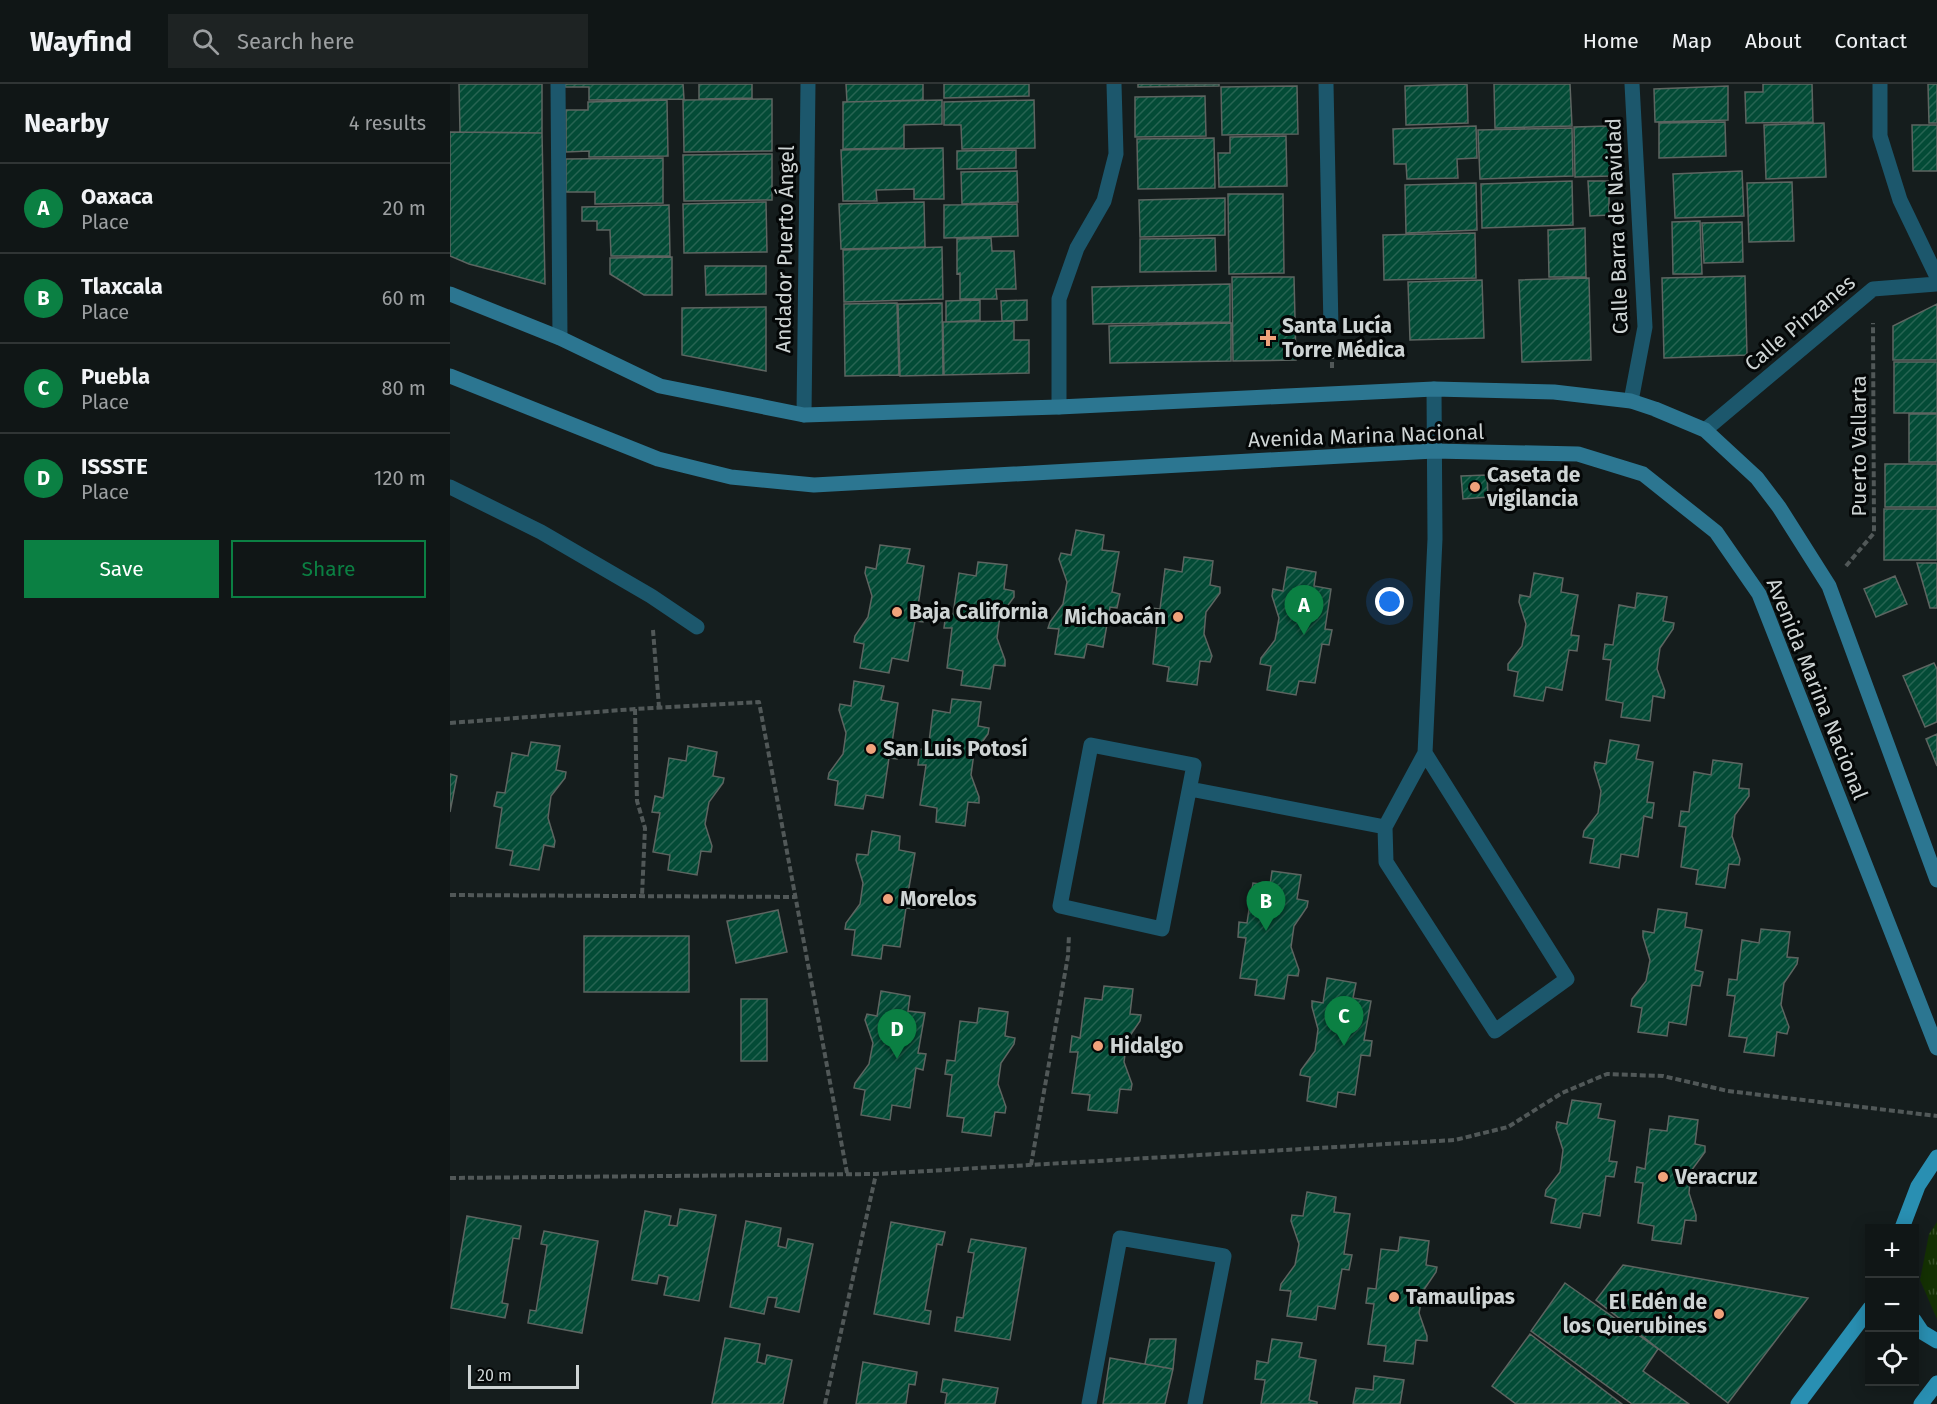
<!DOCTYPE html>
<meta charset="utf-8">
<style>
body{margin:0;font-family:"Fira Sans",sans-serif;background:#1e2323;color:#f1f3f6}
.controls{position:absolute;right:18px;bottom:18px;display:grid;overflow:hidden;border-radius:0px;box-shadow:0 3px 15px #0003}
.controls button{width:54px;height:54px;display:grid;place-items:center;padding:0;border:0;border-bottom:2px solid #303535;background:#101616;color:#f1f3f6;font:30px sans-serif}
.scale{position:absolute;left:18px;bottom:15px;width:111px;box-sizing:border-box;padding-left:6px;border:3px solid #ced4d4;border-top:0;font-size:16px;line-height:21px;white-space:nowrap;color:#ced4d4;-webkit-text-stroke:4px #040707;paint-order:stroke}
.you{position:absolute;left:940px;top:518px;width:21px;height:21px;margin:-15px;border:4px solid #fff;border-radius:50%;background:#1a73e8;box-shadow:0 0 0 9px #1a73e833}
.badge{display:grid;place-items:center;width:39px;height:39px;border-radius:50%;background:#0b8043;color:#fff;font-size:20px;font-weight:700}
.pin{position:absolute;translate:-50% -50px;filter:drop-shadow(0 2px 3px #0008)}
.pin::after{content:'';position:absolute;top:32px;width:21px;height:18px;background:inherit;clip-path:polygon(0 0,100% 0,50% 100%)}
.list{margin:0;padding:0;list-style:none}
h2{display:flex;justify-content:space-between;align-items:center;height:78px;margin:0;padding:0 24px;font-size:26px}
h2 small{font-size:20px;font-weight:400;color:#9c9fa1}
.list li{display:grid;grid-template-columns:39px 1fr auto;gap:18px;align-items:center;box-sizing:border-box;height:90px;padding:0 24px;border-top:2px solid #303535}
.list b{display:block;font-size:22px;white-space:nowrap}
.list p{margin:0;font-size:20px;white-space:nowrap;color:#9c9fa1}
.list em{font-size:20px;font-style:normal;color:#9c9fa1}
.actions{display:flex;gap:12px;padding:18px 24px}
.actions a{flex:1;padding:14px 0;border:2px solid #0b8043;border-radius:0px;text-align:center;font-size:21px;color:#0b8043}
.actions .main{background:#0b8043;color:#fff}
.icon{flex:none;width:33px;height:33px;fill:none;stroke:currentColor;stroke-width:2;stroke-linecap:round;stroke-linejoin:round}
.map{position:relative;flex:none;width:1487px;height:1320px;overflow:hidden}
header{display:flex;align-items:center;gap:36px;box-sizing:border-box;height:84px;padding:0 30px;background:#101616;border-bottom:2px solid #303535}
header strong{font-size:28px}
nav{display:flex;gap:33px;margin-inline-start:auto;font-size:21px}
.search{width:420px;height:54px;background:#1e2323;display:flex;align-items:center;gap:15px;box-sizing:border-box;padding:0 21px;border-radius:0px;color:#9c9fa1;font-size:22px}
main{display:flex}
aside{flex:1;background:#101616}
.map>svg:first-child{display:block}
</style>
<header>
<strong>Wayfind</strong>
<div class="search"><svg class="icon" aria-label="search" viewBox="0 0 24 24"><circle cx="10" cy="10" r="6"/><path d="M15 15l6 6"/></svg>Search here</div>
<nav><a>Home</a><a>Map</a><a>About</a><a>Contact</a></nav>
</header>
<main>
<aside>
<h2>Nearby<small>4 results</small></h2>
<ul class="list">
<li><span class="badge">A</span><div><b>Oaxaca</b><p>Place</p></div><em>20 m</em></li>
<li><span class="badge">B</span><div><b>Tlaxcala</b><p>Place</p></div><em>60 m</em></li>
<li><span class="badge">C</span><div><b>Puebla</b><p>Place</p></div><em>80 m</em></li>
<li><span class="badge">D</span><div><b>ISSSTE</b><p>Place</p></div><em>120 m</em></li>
</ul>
<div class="actions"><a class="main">Save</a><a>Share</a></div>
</aside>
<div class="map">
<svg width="1487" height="1320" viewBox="0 0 1487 1320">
<defs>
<pattern id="grass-tufts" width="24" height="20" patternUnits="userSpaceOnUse" patternTransform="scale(1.5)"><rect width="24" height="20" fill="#143103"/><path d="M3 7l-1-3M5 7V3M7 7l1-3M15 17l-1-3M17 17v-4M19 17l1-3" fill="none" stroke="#354e27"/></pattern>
<pattern id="building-hatch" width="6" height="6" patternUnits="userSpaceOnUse" patternTransform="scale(1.5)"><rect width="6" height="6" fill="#034b36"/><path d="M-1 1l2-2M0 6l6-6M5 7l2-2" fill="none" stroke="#276452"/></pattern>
</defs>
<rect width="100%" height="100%" fill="#151d1d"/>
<!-- grass -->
<path fill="url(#grass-tufts)" d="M1487 1138V1235L1470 1196 1479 1150Z"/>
<!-- building -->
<path fill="url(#building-hatch)" stroke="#5d6561" stroke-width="1.5" d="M9 0H92V49L10 48Z
M115 0H233L234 15 139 16V3H115Z
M249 0H302V14L249 15Z
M396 0H473V16L397 18Z
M494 0H579V12L494 14Z
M688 0H769V2L688 3Z
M1017 0 1018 39 956 41 955 2Z
M1044 0H1120L1122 42 1045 44Z
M1313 0H1362L1363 38 1296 39 1295 8H1313Z
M1478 0H1487V39H1479Z
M847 2 848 50 772 51 771 3Z
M1278 2V36L1205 38 1204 5Z
M755 12 756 52 685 53V13Z
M322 15V67L234 68 233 16Z
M217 16 218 72 139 73V67L116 68V26H138V18Z
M492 16V40L454 41V64L393 65V18Z
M584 16 585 64 512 65 511 41H494V18Z
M1275 38 1276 72 1209 74V39Z
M1374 39 1376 93 1316 95 1314 41Z
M1462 41H1487V87H1463Z
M1026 42 1027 74 1007 75 1008 94 957 95 956 80H944L943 45Z
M1159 42 1160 92 1125 93 1124 43Z
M1122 44 1123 92 1030 95 1028 46Z
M0 48 92 49 95 200 19 180 0 172Z
M836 52 837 102 769 103 768 69H780V53Z
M764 54 765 104 688 105 687 55Z
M493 64 494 115H464V105L426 106 427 117H393L391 66Z
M566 66V84L507 85V67Z
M322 70V116L234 117 233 71Z
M213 74V119L145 120V108H116V75Z
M567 87 568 118 512 120 511 88Z
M1292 87 1294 132 1225 134 1223 90Z
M1122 97 1123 141 1032 144 1031 100Z
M1138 97H1159V131L1140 132Z
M1342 98 1344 157 1299 158 1297 99Z
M1026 99 1027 146 956 149 955 101Z
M778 110H833L834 189 779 190Z
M775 114V151L690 153 689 116Z
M316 118 317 168 234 169 233 120Z
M474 118 475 163 391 165 389 120Z
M567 120 568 152 494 154V121Z
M219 121 220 172H161L160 146H147V137H132V123Z
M1250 137 1252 190H1223L1222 138Z
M1292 138 1293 178 1254 179 1252 139Z
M1135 144 1136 193H1099L1098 146Z
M1025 149 1026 194 934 196 933 151Z
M541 154 542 167H564L566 205H546L547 215H510V189L507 190V155Z
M765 154 766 187 690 188V155Z
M492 163 493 215 394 218 393 166Z
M222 173V211H194L160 190V174Z
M255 182H316V210L256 211Z
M1295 192 1297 271 1214 274 1212 194Z
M782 193H844L846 276 783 277Z
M1139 194 1141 276 1072 278 1069 196Z
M1032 196 1034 254 960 256 958 198Z
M780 200V238L643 240 642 203Z
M530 216V236L496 238V217Z
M577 216V236L552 237 551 217Z
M447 219 449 291 395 292 394 220Z
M492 219 493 291 450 292 448 220Z
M1487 220V276H1443V242Z
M316 223V287L232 271V224Z
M564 237V256H579V289L494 291 493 238Z
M781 239V277L660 279 659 242Z
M1444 278H1487V329H1444Z
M1459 330H1487V378H1459Z
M1435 380H1487V423H1435Z
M1037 391 1038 413 1013 415 1011 392Z
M1434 425H1487V476H1434Z
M626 446 654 451 652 466 669 468 662 508 670 510 667 524 660 523 653 563 637 560 634 574 605 570 609 545 598 544 600 538 613 520 617 498 609 475 611 469 621 471Z
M430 461 460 465 457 479 474 482 468 522 475 524 473 538 465 537 458 577 442 574 439 589 410 584 414 560 404 558 405 552 418 533 422 512 415 489 416 483 426 485Z
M734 473 763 477 760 501 770 503V509L756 528 754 550 762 572 760 578 750 577 747 601 717 597 719 583 703 580 707 540 700 539 702 524 710 525 715 485 732 488Z
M528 478 557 481 554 505 564 507V513L550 532 547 554 555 576V582L544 581 540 605 511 601 513 587 497 584 502 544H494L496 528 503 530 509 489 526 492Z
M1467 479H1487V524H1480Z
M837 483 866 488 864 502 881 505 875 545 882 546 879 561 872 560 865 599 849 597 846 611 817 606 821 582 810 580 811 574 825 556 829 534 822 512 823 505 833 507Z
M1084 489 1113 494 1111 508 1128 511 1121 551 1129 552 1127 567 1119 566 1112 606 1096 603 1093 617 1064 612 1068 588 1058 586V580L1072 562 1076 540 1069 518 1070 511 1080 513Z
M1445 492 1457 520 1426 533 1414 505Z
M1187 509 1217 513 1213 537 1224 539 1223 545 1210 564 1207 585 1215 607 1214 614 1203 612 1200 637 1171 633 1173 619 1156 616 1161 576 1153 575 1155 560 1163 561 1169 521 1185 524Z
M1484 579 1487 585V638L1475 643 1453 592Z
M404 597 434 602 431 616 448 619 442 659 449 661 447 675 439 674 433 714 416 711 413 725 385 721 388 697 378 695 379 689 393 670 396 649 389 626 390 620 401 622Z
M502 615 531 618 528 642 539 644 538 650 524 669 521 691 529 713V719L518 718 515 742 486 738 487 724 470 721 476 681H468L470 665 478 666 483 626 500 629Z
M1487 650V682L1476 655Z
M1160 656 1189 661 1186 675 1203 678 1197 718 1204 719 1202 734 1194 732 1188 773 1171 770 1169 784 1140 779 1144 755 1133 753 1134 747 1148 729 1151 707 1144 684 1145 678 1156 680Z
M81 658 110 662 106 686 116 688 115 694 101 712 98 734 105 757 104 763 94 761 89 786 60 781 63 767 46 764 52 724 44 722 47 708 55 709 62 669 78 672Z
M238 662 267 668 263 692 274 694 273 699 259 718 255 740 262 762 261 768 251 767 247 791 218 786 220 771 203 768 210 729 202 728 205 712 213 714 219 674 236 677Z
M1263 676 1292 680 1289 704 1299 705V712L1285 731 1282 752 1290 775 1289 781 1279 780 1275 804 1246 800 1248 786 1231 783 1236 743 1229 742 1231 727 1239 728 1244 688 1261 691Z
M0 690 7 692 0 728Z
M422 747 450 752 449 766 465 769 458 809 467 810 464 825 456 824 450 863 433 861 431 875 402 871 405 846 395 845 396 839 410 820 413 799 406 776 407 770 418 771Z
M822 787 851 791 847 815 858 817 857 823 844 842 841 863 849 886 848 892 838 891 834 915 805 911 807 896 790 894 796 854 788 853 789 838 797 839 803 799 820 801Z
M1208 825 1237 829 1235 843 1252 846 1245 886 1253 888 1250 902 1242 901 1236 941 1219 938 1217 952 1188 948 1192 924 1181 922 1182 915 1196 897 1200 876 1193 853V847L1204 849Z
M328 826 337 868 286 879 277 837Z
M1311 845 1340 848 1337 873 1348 874 1347 880 1334 899 1331 921 1339 943 1337 950 1327 948 1324 972 1294 968 1297 954 1279 952 1285 912 1277 911 1279 895 1287 896 1292 856 1309 859Z
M134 852H239V908H134Z
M877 894 906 899 903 914 921 917 914 956 922 957 920 972 911 971 905 1011 888 1008 886 1023 857 1017 860 993 850 991 851 986 865 967 868 945 862 923V917L873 919Z
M654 902 683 905 680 930 691 931 690 937 677 956 674 978 682 1000 681 1006 670 1005 667 1029 638 1026 640 1011 622 1009 628 968H620L622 952 630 954 635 914 652 916Z
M431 907 460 912 458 927 475 929 468 969 476 970 473 986 466 984 460 1024 442 1021 440 1036 411 1031 415 1006 404 1004 405 999 419 980 423 959 415 936 417 930 427 932Z
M291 915H317V977H291Z
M529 924 558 928 555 952 565 954 564 960 551 979 548 1000 556 1023 555 1029 545 1028 541 1052 512 1048 514 1034 497 1032 502 991 495 990 497 976 505 977 510 937 527 939Z
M1122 1016 1151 1020 1148 1034 1165 1037 1159 1077 1167 1078 1164 1093 1156 1092 1150 1132 1133 1129 1130 1144 1101 1139 1106 1115 1095 1112 1096 1106 1110 1088 1113 1066 1106 1044 1107 1038 1117 1040Z
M1219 1032 1248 1036 1245 1060 1255 1062V1068L1241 1087 1239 1109 1246 1131V1137L1235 1136 1231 1160 1202 1156 1204 1142 1188 1139 1193 1099 1185 1098 1187 1083 1195 1085 1200 1045 1217 1047Z
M857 1108 886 1113 884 1128 900 1130 894 1170 902 1171 899 1186 892 1185 885 1225 868 1222 866 1236 837 1232 841 1207 830 1206 831 1200 845 1181 849 1160 841 1137 842 1131 853 1132Z
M230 1125 266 1131 249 1217 214 1211 218 1193 209 1191 207 1200 182 1196 195 1127 221 1132 219 1141 227 1142Z
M17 1132 71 1142 69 1155 63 1154 52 1219 58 1220 55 1234 1 1224Z
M296 1137 331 1144 328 1162 336 1164 338 1155 363 1160 349 1228 325 1223 327 1214 318 1213 314 1230 280 1223Z
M441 1138 495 1148 492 1161 487 1160 475 1226 481 1227 479 1240 424 1230Z
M94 1147 148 1157 132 1249 78 1239 80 1226 86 1227 97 1161 91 1160Z
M950 1153 979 1157 976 1181 987 1183 986 1188 973 1207 969 1229 977 1252V1257L966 1256 963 1280 934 1277 936 1262 918 1260 924 1220 916 1219 918 1204 926 1205 931 1165 948 1167Z
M521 1155 576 1164 560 1256 505 1247 507 1233 513 1234 524 1169 518 1168Z
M1173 1181 1358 1214 1278 1319 1146 1216Z
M1115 1199 1208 1265 1193 1287 1239 1320H1182L1081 1247Z
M1080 1250 1172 1320H1066L1042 1302Z
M275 1254 310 1260 307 1278 315 1280 317 1271 342 1276 333 1320H262Z
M700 1255H726L723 1285 695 1280Z
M822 1255 852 1259 849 1273 866 1276 859 1316 867 1318V1320H811L815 1296 805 1295 807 1277 818 1279Z
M660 1274 723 1285 715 1320H653Z
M413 1278 467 1288 465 1301 459 1300 456 1320H406Z
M924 1292 954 1296 950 1320H903L906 1304 923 1306Z
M493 1295 548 1304 545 1320H495L497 1309 491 1308Z"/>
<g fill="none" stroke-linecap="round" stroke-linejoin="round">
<!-- path -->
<path stroke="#515858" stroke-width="4" stroke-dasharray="6 3" stroke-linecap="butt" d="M882 269V285
M1396 482 1424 449 1423 239
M203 546 209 623
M185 625 187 717 195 744 192 812
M0 639 185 625 309 618 397 1089
M0 811 346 813
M581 1081 618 872 619 851
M0 1094 426 1090 1005 1056 1058 1043 1112 1009 1157 990 1213 992 1278 1007 1487 1032
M375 1320 426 1090"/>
<!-- lane -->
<path stroke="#1c576c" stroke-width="15" d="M0 403 91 448 201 512 247 543
M641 661 744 681 712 845 610 822Z
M975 669 1117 895 1045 947 936 778 935 743 975 669 985 455 984 305
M740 705 935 743
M639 1320 670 1154 774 1172 745 1320"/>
<!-- street -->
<path stroke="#1c576c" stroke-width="15" d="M108 0 110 254
M876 0 881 244
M1430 0V52L1450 116 1487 193
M1181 317 1195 243 1182 0
M609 323V215L627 164 654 117 666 70 664 0
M354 331 358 0
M1255 346 1423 205 1487 200"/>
<!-- secondary -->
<path stroke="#2c7691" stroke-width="15" d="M0 210 110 254 210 302 354 331 609 323 984 305 1104 308 1181 317 1205 325 1255 346 1307 394 1329 423 1379 502 1487 796
M0 292 208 375 281 393 364 401 984 367 1128 370 1193 390 1266 448 1309 510 1487 964"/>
<!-- primary -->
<path stroke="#298fb2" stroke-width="15" d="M1452 1144 1468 1102 1487 1073
M1464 1236 1472 1248 1487 1257
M1348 1320 1420 1224
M1471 1320 1487 1299"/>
</g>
<!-- markers -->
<g fill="#f0a27b" stroke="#040707" stroke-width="2">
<path d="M815 245h6v6h6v6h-6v6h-6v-6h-6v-6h6z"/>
<circle cx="1025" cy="403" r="6"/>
<circle cx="447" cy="528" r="6"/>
<circle cx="728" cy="533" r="6"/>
<circle cx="421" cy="665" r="6"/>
<circle cx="438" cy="815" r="6"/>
<circle cx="648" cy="962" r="6"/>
<circle cx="1213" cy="1093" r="6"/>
<circle cx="944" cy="1213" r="6"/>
<circle cx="1269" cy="1230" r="6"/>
</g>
<g text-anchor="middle" stroke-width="6" stroke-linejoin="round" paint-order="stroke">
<!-- street labels -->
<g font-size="21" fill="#ced4d4" stroke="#040707">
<text transform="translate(1167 142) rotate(-92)" y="7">Calle Barra de Navidad</text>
<text transform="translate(335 165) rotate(-89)" y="7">Andador Puerto Ángel</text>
<text transform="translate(1350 239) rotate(-40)" y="7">Calle Pinzanes</text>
<text transform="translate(916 352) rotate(-2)" y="7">Avenida Marina Nacional</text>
<text transform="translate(1409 362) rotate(-90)" y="7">Puerto Vallarta</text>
<text transform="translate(1367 605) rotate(68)" y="7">Avenida Marina Nacional</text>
</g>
<!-- poi labels -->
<g font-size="21" font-weight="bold" fill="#ced4d4" stroke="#040707" text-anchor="start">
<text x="832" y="249">Santa Lucía<tspan x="832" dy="24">Torre Médica</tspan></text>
<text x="1037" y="398">Caseta de<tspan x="1037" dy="24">vigilancia</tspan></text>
<text x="459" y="535">Baja California</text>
<text x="716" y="540" text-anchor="end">Michoacán</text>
<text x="433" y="672">San Luis Potosí</text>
<text x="450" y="822">Morelos</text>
<text x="660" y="969">Hidalgo</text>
<text x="1225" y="1100">Veracruz</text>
<text x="956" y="1220">Tamaulipas</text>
<text x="1257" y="1225" text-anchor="end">El Edén de<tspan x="1257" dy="24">los Querubines</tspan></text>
</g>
</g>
</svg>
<div class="controls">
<button>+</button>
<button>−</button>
<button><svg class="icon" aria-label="locate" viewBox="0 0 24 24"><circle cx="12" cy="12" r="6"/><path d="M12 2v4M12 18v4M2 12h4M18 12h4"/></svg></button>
</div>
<div class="scale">20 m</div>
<div class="you"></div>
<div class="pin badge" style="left:854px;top:551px">A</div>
<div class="pin badge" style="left:816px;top:847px">B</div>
<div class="pin badge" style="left:894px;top:962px">C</div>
<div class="pin badge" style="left:447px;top:975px">D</div>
</div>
</main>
